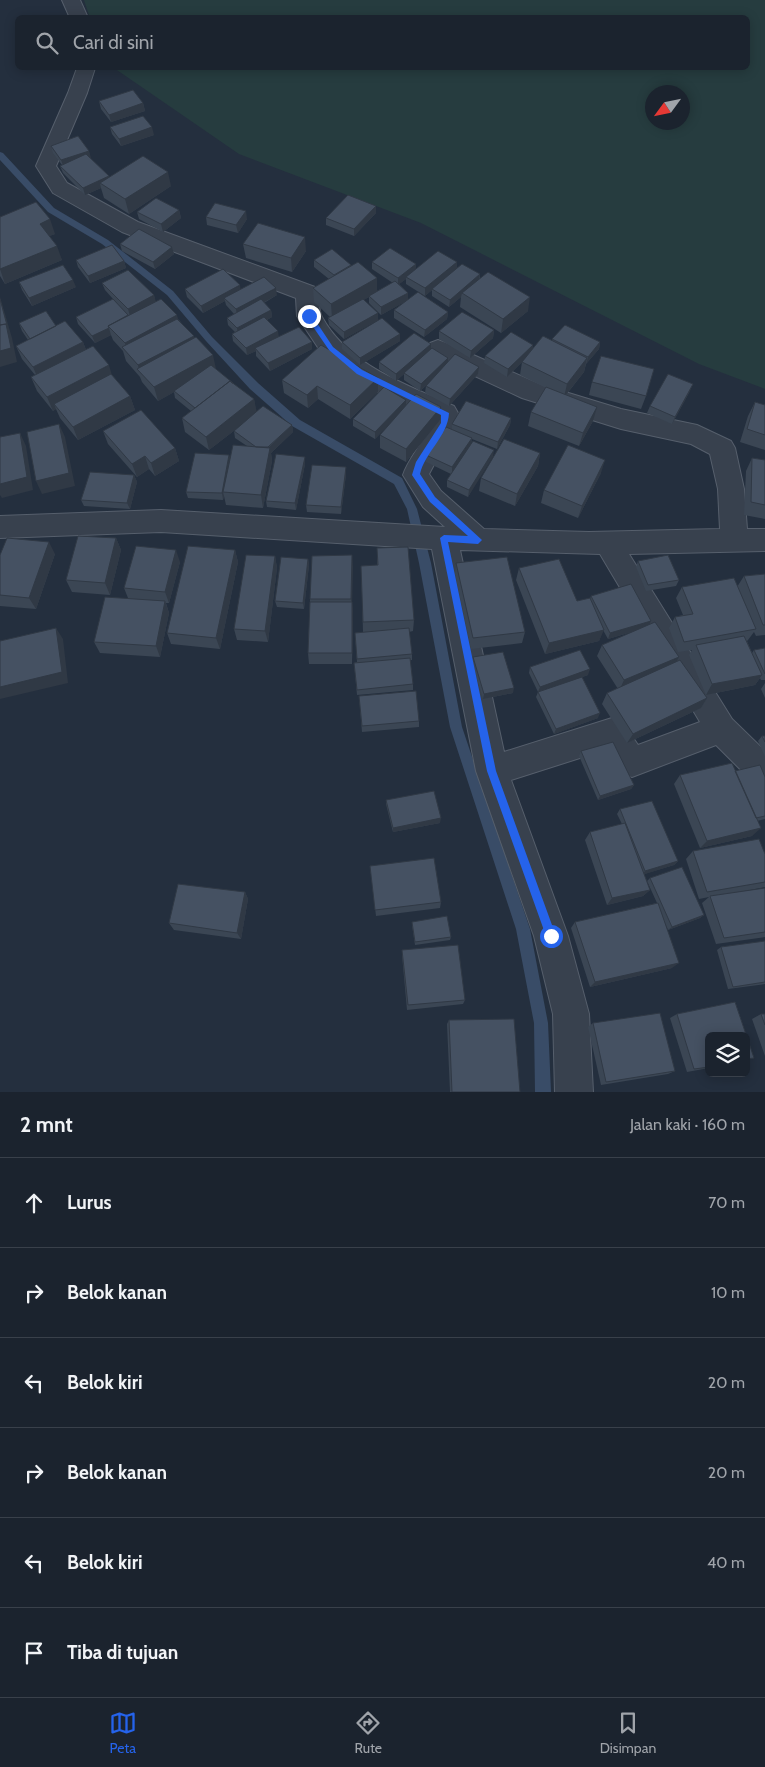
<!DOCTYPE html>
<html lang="id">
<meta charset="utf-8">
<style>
body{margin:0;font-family:Cabin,sans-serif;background:#242b36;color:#f1f3f6}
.controls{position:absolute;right:15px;bottom:15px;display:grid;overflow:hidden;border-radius:8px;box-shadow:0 2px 12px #0003}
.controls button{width:45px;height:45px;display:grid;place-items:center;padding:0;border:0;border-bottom:1px solid #39404a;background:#1b232e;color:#f1f3f6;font:25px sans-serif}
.compass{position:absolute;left:645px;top:85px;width:45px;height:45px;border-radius:50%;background:#1b232e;box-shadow:0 2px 12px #0003;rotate:237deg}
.stop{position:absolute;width:15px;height:15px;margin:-11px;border:4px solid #2563eb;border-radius:50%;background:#fff}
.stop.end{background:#2563eb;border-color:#fff;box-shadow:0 1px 5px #0008}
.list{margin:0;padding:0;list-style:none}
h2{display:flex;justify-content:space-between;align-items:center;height:65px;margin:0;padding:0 20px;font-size:21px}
h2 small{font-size:16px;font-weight:400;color:#a0a4aa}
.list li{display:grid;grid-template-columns:32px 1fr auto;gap:15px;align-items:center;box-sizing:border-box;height:90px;padding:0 20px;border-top:1px solid #39404a}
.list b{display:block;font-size:19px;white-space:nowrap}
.list em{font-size:16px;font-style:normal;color:#a0a4aa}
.icon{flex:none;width:28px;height:28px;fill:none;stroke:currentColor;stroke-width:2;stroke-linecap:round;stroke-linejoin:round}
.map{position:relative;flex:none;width:765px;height:1092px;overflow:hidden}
.search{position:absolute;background:#1b232e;box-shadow:0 2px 12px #0003;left:15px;right:15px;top:15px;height:55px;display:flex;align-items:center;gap:12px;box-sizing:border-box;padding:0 18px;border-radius:8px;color:#a0a4aa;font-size:19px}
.sheet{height:605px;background:#1b232e}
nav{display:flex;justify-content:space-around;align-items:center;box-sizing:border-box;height:70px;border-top:1px solid #39404a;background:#1b232e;font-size:14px;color:#a0a4aa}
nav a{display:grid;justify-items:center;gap:2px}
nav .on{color:#2563eb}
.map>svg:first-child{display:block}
</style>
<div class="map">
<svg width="765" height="1092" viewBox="0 0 765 1092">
<rect width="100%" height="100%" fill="#242f3e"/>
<!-- green -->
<path fill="#263c3f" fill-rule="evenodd" d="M84 0H765V389L699 364 421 223 239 154 114 68H748V18H90ZM652 92H682V122H652Z"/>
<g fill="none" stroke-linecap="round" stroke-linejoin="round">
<!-- stream -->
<path fill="#394c67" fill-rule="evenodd" d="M0 152 3 153 54 208 108 240 173 291 212 337 258 383 300 420 402 478 417 509 431 563 462 727 530 929 548 1023 551 1092H535L534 1023 516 929 450 727 419 563 407 509 394 484 292 426 250 389 206 341 167 295 102 244 48 212 0 160Z"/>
<defs>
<path id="minor" d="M62 0H80L88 18H70Z
M77 68H95L87 93 56 166 67 183 138 222 315 287C321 297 317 308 322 317 349 366 406 384 454 406L458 413 453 429 429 474 441 491 484 529 589 532 720 529 718 489 710 454 691 444 621 429 522 398 430 355 426 349 430 343 438 340 446 343 539 384 621 409 697 425 731 441 735 448 744 489 747 529H765V551L629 554 732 719 765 751V787L754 783 716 745 632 777 621 773 605 750 511 780 568 936 589 1014 593 1092H555L553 1014 534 936 476 771 432 549 161 532 0 538V516L161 510 445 527 423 507 403 475C410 455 428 438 432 418L350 378 323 355 297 316 296 298 122 232 53 193 36 166 68 93ZM460 550 600 554 700 722 638 745 623 723 612 718 504 752Z"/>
</defs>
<!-- minor casing -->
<use href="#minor" stroke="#565f6c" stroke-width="2"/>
<!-- minor -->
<use href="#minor" fill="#38414e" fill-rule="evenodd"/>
</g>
<!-- wall -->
<path fill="#3b4654" d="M99 101 143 103 145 111 111 122 101 109Z
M110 127 154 135 121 146 112 134Z
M51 146 89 151 90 158 109 176V177L171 186 129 214 104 198 101 188 85 195 63 173 60 166 62 165 53 153Z
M376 206V213L354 236 326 225V218Z
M179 210 181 218 163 232 139 219 137 212Z
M0 217 55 234 49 236 62 260 5 284 0 276Z
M206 217 247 219 238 233 207 225Z
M120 244 172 247 174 254 155 269 122 251Z
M243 244 306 251 292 272 246 258Z
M76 260 124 261 126 268 90 283 78 267Z
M314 260 351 265V266L377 278V291L393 283 372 269V262L416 264V269L457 268 480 274V279L528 311 501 333 460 307 461 297 449 307 432 296V290L425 296 406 284V279L399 284 408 293V300L448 312 447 319 424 337 394 318V310L406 301 381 315 369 303V297L363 300 378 320 344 339 329 325 328 318 330 317 314 302 313 288 329 279 314 267Z
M19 282 76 287 32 306 22 290Z
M102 283 154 295 155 301 179 320 194 338 216 369 233 384 254 399 256 412 292 425 293 432 271 453 272 461 263 508 226 505 224 496 223 500 188 498 186 492 229 455 230 459 247 446 235 438 234 431 244 423 209 450 185 432 182 418 191 411 175 398 174 392 158 401 142 382 140 377 126 361 123 351 113 340 111 335 95 343 78 324 76 317 113 299 105 290Z
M185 289H241L277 295 264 303 271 310 272 317 267 320 279 337 312 342V349L270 371 256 356V351L247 355 233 341 232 334 235 332 228 325 227 318 234 314 226 305 225 301 203 313 187 297Z
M19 323 56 326 83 342 86 350 112 375 130 396 135 410 78 440 60 418 56 409 53 411 37 391 31 377 35 375 22 359 16 346 28 340 22 331Z
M494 330 493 338 470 358 439 339V331Z
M400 334V341L360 365 342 349V342Z
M552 339 600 342 599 349 586 364 584 372 566 395 593 421 579 446 528 426 531 412 546 388 520 375 522 362 525 359 507 377 484 363 485 356 533 345 532 350 552 341Z
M431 348 448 362 479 367 478 374 449 406 425 393 426 386 427 385 420 391 404 380V374L396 381 379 369V362Z
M378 378V392L350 419 318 399 308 408 284 393 282 380Z
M592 382 646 396 641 409 589 395Z
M690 391 672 424 647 413 650 406Z
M406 400V406L441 407 440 420 406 462 380 448V435L392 421 375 439 353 426V419Z
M755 402 765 405V450L740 442 748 416Z
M511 418 510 425 497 449 472 439 471 444 494 450 468 497 447 487V480L451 474 426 462V455L452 430V424Z
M103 431 175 448 179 461 155 476 149 469 137 477 108 444Z
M540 453 538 466 515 506 479 491 481 478Z
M752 458 765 460V519L744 515 746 471Z
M305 464 296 510 267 507 266 501Z
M601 473 578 518 541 503 544 490Z
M346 474 341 514 307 512 306 505Z
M134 475 137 482 130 509 84 506 81 500Z
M116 538 121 550 110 595 72 592 66 580Z
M377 548 414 620 413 631 409 632 412 654V660H410L413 684V690L357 695 354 663 357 662 355 633 363 632 361 566 377 565Z
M235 550 238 562 220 649 171 644 167 633Z
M55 554 36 609 0 606V555Z
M352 555V602L353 614 352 664H309L308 653 310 599Z
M275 556 277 568 268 642 237 640 234 629Z
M308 559 309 565 304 609 277 607 275 601Z
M638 561 679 580 676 586 646 591 636 567Z
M180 562 169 603H166L169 613 160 657 100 653 94 642 128 598 124 588Z
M456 563 525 632 522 643 471 649 455 574Z
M519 568 577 601 590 599 591 596 649 625 679 657 676 662 707 698 701 708 627 743 602 704 607 693 618 689 597 656 602 645 635 631 608 639 603 630 599 641 545 654 516 580Z
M765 574V635L756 636 754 632 748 640 747 641 752 653 754 650 765 648V680H761L760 678 755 685 706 695 689 655 692 650 678 652 669 628 675 617 683 615 676 598 682 587H737L744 576Z
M473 657 513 693 483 699 472 662Z
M530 667 588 675 562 684 598 718 554 734 536 697 538 692 529 673Z
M765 683V698L761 689Z
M359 696 419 721V727L362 732Z
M762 736H765V757L758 741Z
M581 751 634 785 631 789 598 800 579 756Z
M735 771 765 777V819L757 821 752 836 700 848 674 784 680 775Z
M386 800 440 823 393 832 386 804Z
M620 809 678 861 674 865 644 874 650 890 643 896 607 905 585 840 590 832 622 824 617 814Z
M693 851 765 854V887L745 891 765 888V937L716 944 702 903 709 897 699 899 686 859Z
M370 866 441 902 440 908 376 916Z
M650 878 704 915 700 918 668 930 664 921 672 968 590 987 571 928 575 922 657 903 647 881Z
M245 892 248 899 241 939 174 930 169 923Z
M412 922 451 937 450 940 415 945 412 925Z
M765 941V984L728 989 717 950 721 947Z
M402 950 465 1000 463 1004 407 1010 402 955Z
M735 1002 754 1058 746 1060V1036H709V1068L687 1072 670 1018 677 1014Z
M761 1014H765V1056L752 1019Z
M449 1020 520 1092H450L447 1024Z
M593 1023 675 1071 668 1074 601 1085 588 1027Z"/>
<!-- shaded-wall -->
<path fill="#303945" d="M143 103 145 111 111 122 109 115Z
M152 127 154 135 121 146 119 139Z
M89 151 91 158 64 168 61 160Z
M168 172 171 186 129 214 125 199Z
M109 176 111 183H100L101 188 85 195 83 188Z
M376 206V213L354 236V229Z
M179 210 181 218 163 232 161 224Z
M246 211 247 219 238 233 236 225Z
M50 219 55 234 45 238 40 224Z
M305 237 306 251 292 272 291 258Z
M57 246 62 260 5 284 0 269Z
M172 247 174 254 155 269 153 262Z
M124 261 126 268 90 283 88 276Z
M457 262V269L432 289V290L425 296V288Z
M416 264V272L406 277V279L398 285V278Z
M480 274 479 281 462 293 461 297 449 307 450 300Z
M377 278V292L369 296V297L332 318 331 304Z
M73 280 76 287 32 306 29 298Z
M240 285 241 293 224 298 225 301 203 313 201 306Z
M276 288 277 295 237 317 236 309Z
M408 293V300L381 315V307Z
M154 295 156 302 130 316 128 309Z
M0 297 12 338 17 362 0 367Z
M530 297 528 311 501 333 503 319Z
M271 310 272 317 238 336 237 328Z
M448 312 447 319 424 337 425 330Z
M378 313V320L344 339V332Z
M177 315 181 329 128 354 125 343Z
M109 328 111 335 95 343 92 336Z
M494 330 493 338 470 358 471 351Z
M278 331 279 338 255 348 256 351 247 355 246 348Z
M400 334V341L360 365V358Z
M194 336 197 350 139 371 138 365Z
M83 342 88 356 39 381 33 367Z
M312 342V349L270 371 268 363Z
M600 342 599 349 586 364 588 357Z
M431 344V351L396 381V374Z
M533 345 532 352 507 377 508 369Z
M213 355 216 369 158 401 154 387Z
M448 358V365L420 391 421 384Z
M587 358 584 372 564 397 567 384Z
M109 365 113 379 54 404 56 409 53 411 47 397Z
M479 367 478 374 449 406 450 399Z
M378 378V392L350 419V405Z
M693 384 690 391 672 424 675 417Z
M317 386 318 399 308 408 307 395Z
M130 396 135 410 78 440 73 427Z
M254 399 257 413 209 450 206 437Z
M406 400V407L375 439V432Z
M441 407 440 420 406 462V449Z
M597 407 593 421 579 446 583 433Z
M511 418 510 425 497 449 498 442Z
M59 424 65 437 75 486 42 494 36 481Z
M292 425 293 432 271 453 272 461 263 508 261 495 264 452Z
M20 433 26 446 33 490 2 498 0 495V484Z
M472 438 471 445 452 474V467Z
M175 448 179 461 155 476 151 463Z
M494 450 493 457 468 497 469 490Z
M540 453 538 466 515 506 517 494Z
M229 455 231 462 223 492 224 496 223 500 222 493Z
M145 456 149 469 137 477 132 464Z
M305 457V464L296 510 295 503Z
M605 460 601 473 578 518 582 506Z
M346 467V474L341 514V507Z
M134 475 137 482 130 509 127 503Z
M116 538 121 550 110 595 105 583Z
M49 542 55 554 36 609 29 598Z
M176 550 180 562 169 603 165 592Z
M235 550 238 562 220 649 216 638Z
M352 555 353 567 352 610 351 599Z
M275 556 277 568 268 642 265 631Z
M308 559 309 565 304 609 303 603Z
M165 601 169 613 160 657 156 646Z
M352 602 353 614 352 664Z
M651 621 648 627 608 639 610 633Z
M56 628 63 639 68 683 0 699V687Z
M604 630 599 641 545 654 549 643Z
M679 657 673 668 619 691 624 680Z
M590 669 588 675 538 692 540 687Z
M762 675 755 685 706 695 712 684Z
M514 688 513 693 483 699 484 694Z
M707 698 701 708 627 743 633 734Z
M600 713 598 718 554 734 556 729Z
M634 785 631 789 598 800 600 796Z
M441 818 440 823 393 832V828Z
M761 828 752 836 700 848 707 841Z
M678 861 674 865 642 875 645 871Z
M650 890 643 896 607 905 612 898Z
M245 892 248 899 241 939 237 933Z
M704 915 700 918 668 930 672 927Z
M679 963 672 968 590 987 595 982Z"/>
<!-- building -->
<path fill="#455162" stroke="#303945" d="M133 90 143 103 109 115 99 101Z
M143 116 152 127 119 139 110 127Z
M78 136 89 151 61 160 51 146Z
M86 154 109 176 83 188 60 166Z
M143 156 168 172 125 199 100 183Z
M348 195 376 206 354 229 326 218Z
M156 198 179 210 161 224 137 212Z
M36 202 50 219 40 224 57 246 0 269V217Z
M215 203 246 211 236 225 206 217Z
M258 223 305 237 291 258 243 244Z
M139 229 172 247 153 262 120 244Z
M112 245 124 261 88 276 76 260Z
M390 248 416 264 398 278 372 262Z
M332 249 351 265 334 275 314 260Z
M438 251 457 262 425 288 406 277Z
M358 262 377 278 331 304 313 288Z
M462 264 480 274 450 300 432 289Z
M63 265 73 280 29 298 19 282Z
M223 269 240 285 201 306 185 289Z
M128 270 154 295 128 309 102 283Z
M488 272 530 297 503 319 462 293Z
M264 277 276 288 236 309 224 298Z
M395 281 408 293 381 307 369 296Z
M418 292 448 312 425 330 394 310Z
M0 299 8 329 6 324 0 325Z
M113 299 128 315 108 326 109 328 92 336 76 317Z
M161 299 177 315 125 343 108 326Z
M261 299 271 310 237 328 227 318Z
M363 299 378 313 344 332 328 318Z
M46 311 56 326 30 339 19 323Z
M462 312 494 330 471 351 439 331Z
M264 317 278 331 246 348 232 334Z
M382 318 400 334 360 358 342 342Z
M177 319 194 336 138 365 122 347Z
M65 321 83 342 33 367 16 346Z
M6 324 11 348 0 351V325Z
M565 325 600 342 588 357 552 339Z
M299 327 312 342 268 363 255 348Z
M511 332 533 345 508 369 485 356Z
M414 333 431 344 396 374 379 362Z
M543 336 587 358 567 384 522 362Z
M196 337 213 355 154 387 137 369Z
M321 345 378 378 350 405 317 386 307 395 282 380Z
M93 346 109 365 47 397 31 377Z
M432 348 448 358 421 384 404 373Z
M455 354 479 367 450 399 426 386Z
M601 356 654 369 646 396 592 382Z
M211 365 233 383H232L230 381 195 408 174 391Z
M111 374 130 396 73 427 54 404Z
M668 374 693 384 675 417 650 406Z
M230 381 254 399 206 437 182 418Z
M384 387 406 400 375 432 353 419Z
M546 387 597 407 583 433 531 412Z
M416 394 441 407 406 449 380 435Z
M466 401 511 418 498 442 452 424Z
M755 402 765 405V435L747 429Z
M263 406 292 425 268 447H256L234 431Z
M141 410 175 448 151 463 145 456 132 464 103 431Z
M59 424 69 473 36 481 27 432Z
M446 427 472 438 452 467 426 455Z
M20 433 27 477 0 484V437Z
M504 439 540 453 517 494 481 478Z
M473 441 494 450 469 490 447 480Z
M233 445 270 448 261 495 223 492Z
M568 445 605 460 582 506 544 490Z
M195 453 229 455 222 493 186 492Z
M276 454 305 457 295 503 266 501Z
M752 458 765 460V505L751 502Z
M312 465 346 467 341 507 306 505Z
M90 472 134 475 127 503 81 500Z
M78 536 116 538 105 583 66 580Z
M7 538 49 542 29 598 0 595V555Z
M136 546 176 550 165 592 124 588Z
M188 546 235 550 216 638 167 633Z
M408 547 414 620 363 622 361 566 378 565 377 548Z
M246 555 275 556 265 631 234 629Z
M352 555 351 599H310L312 556Z
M668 555 679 580 648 585 638 561Z
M281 557 308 559 303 603 275 601Z
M507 557 525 632 473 638 456 563Z
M559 559 577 601 590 598 604 630 549 643 519 568Z
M765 574V625H763L744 576Z
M734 578 756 629 684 642 675 617 693 614 682 587Z
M631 584 651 621 610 633 591 596Z
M105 597 165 601 156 646 94 642Z
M310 602H352V653H308Z
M655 622 679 657 624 680 602 645Z
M56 628 62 672 0 687V641Z
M409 628 412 654 357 659 355 633Z
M744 636 762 675 712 684 696 645Z
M765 648V674L754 650Z
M580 650 590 669 540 687 530 667Z
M503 652 514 688 484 694 473 657Z
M410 658 413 684 357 690 354 663Z
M680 660 707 698 633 734 607 693Z
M582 677 600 713 556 729 538 692Z
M416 691 419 721 362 726 359 696Z
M762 736H765V742Z
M613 742 634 785 600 796 581 751Z
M732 763 761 828 707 841 680 775Z
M760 765 765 777V816L756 818 735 771Z
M434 791 441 818 393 828 386 800Z
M652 801 678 861 645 871 620 809Z
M625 823 650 890 612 898 590 832Z
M759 839 765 854V882L707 892 693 851Z
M434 858 441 902 375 910 370 866Z
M682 867 704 915 672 927 650 878Z
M178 884 245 892 237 933 169 923Z
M765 888V932L724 938 710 896Z
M658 903 679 963 595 982 575 922Z
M447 916 451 937 415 942 412 922Z
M765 941V982L733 987 721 947Z
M458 945 465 1000 408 1005 402 950Z
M735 1002 754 1058 746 1059V1036H709V1067L694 1069 677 1014Z
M660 1013 675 1071 606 1082 593 1023Z
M761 1014H765V1025Z
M514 1019 520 1092H452L449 1020Z"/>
<!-- route -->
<path fill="#2563eb" d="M307 314H311L333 347 362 370 449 413C448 436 425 452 420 474L435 497 482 540 478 544 448 542 496 771 556 936 551 941 546 936 487 771 440 538 444 535 468 536 430 502 412 475 416 462 441 423V415L357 374 329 350 307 318Z"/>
</svg>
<div class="controls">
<button><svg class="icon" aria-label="layers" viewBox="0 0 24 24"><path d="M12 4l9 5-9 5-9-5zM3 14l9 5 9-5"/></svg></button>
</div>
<svg class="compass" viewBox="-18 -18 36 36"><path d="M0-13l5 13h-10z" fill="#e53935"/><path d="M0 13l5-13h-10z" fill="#a0a4aa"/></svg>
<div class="stop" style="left:551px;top:936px"></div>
<div class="stop end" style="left:309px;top:316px"></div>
<div class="search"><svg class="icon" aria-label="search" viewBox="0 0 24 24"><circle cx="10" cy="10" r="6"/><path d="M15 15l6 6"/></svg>Cari di sini</div>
</div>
<section class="sheet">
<h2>2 mnt<small>Jalan kaki · 160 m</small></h2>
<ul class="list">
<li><svg class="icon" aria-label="ahead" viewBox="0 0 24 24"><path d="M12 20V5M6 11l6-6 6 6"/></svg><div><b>Lurus</b></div><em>70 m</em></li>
<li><svg class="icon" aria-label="right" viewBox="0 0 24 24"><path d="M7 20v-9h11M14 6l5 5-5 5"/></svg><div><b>Belok kanan</b></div><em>10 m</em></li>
<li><svg class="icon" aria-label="left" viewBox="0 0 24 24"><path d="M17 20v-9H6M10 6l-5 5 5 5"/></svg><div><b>Belok kiri</b></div><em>20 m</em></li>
<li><svg class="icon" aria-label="right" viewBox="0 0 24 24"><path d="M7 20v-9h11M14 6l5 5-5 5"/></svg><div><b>Belok kanan</b></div><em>20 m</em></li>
<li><svg class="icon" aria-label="left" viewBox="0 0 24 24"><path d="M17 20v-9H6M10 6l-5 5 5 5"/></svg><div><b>Belok kiri</b></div><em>40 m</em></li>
<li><svg class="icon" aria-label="arrive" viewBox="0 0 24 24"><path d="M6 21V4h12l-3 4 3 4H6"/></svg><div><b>Tiba di tujuan</b></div></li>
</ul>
</section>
<nav>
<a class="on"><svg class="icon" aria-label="map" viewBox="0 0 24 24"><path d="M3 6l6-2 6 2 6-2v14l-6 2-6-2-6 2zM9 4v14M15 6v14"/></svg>Peta</a>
<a><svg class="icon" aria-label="directions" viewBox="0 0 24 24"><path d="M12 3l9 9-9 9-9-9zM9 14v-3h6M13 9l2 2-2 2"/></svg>Rute</a>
<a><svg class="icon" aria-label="saved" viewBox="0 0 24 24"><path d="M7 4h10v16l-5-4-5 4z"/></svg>Disimpan</a>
</nav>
